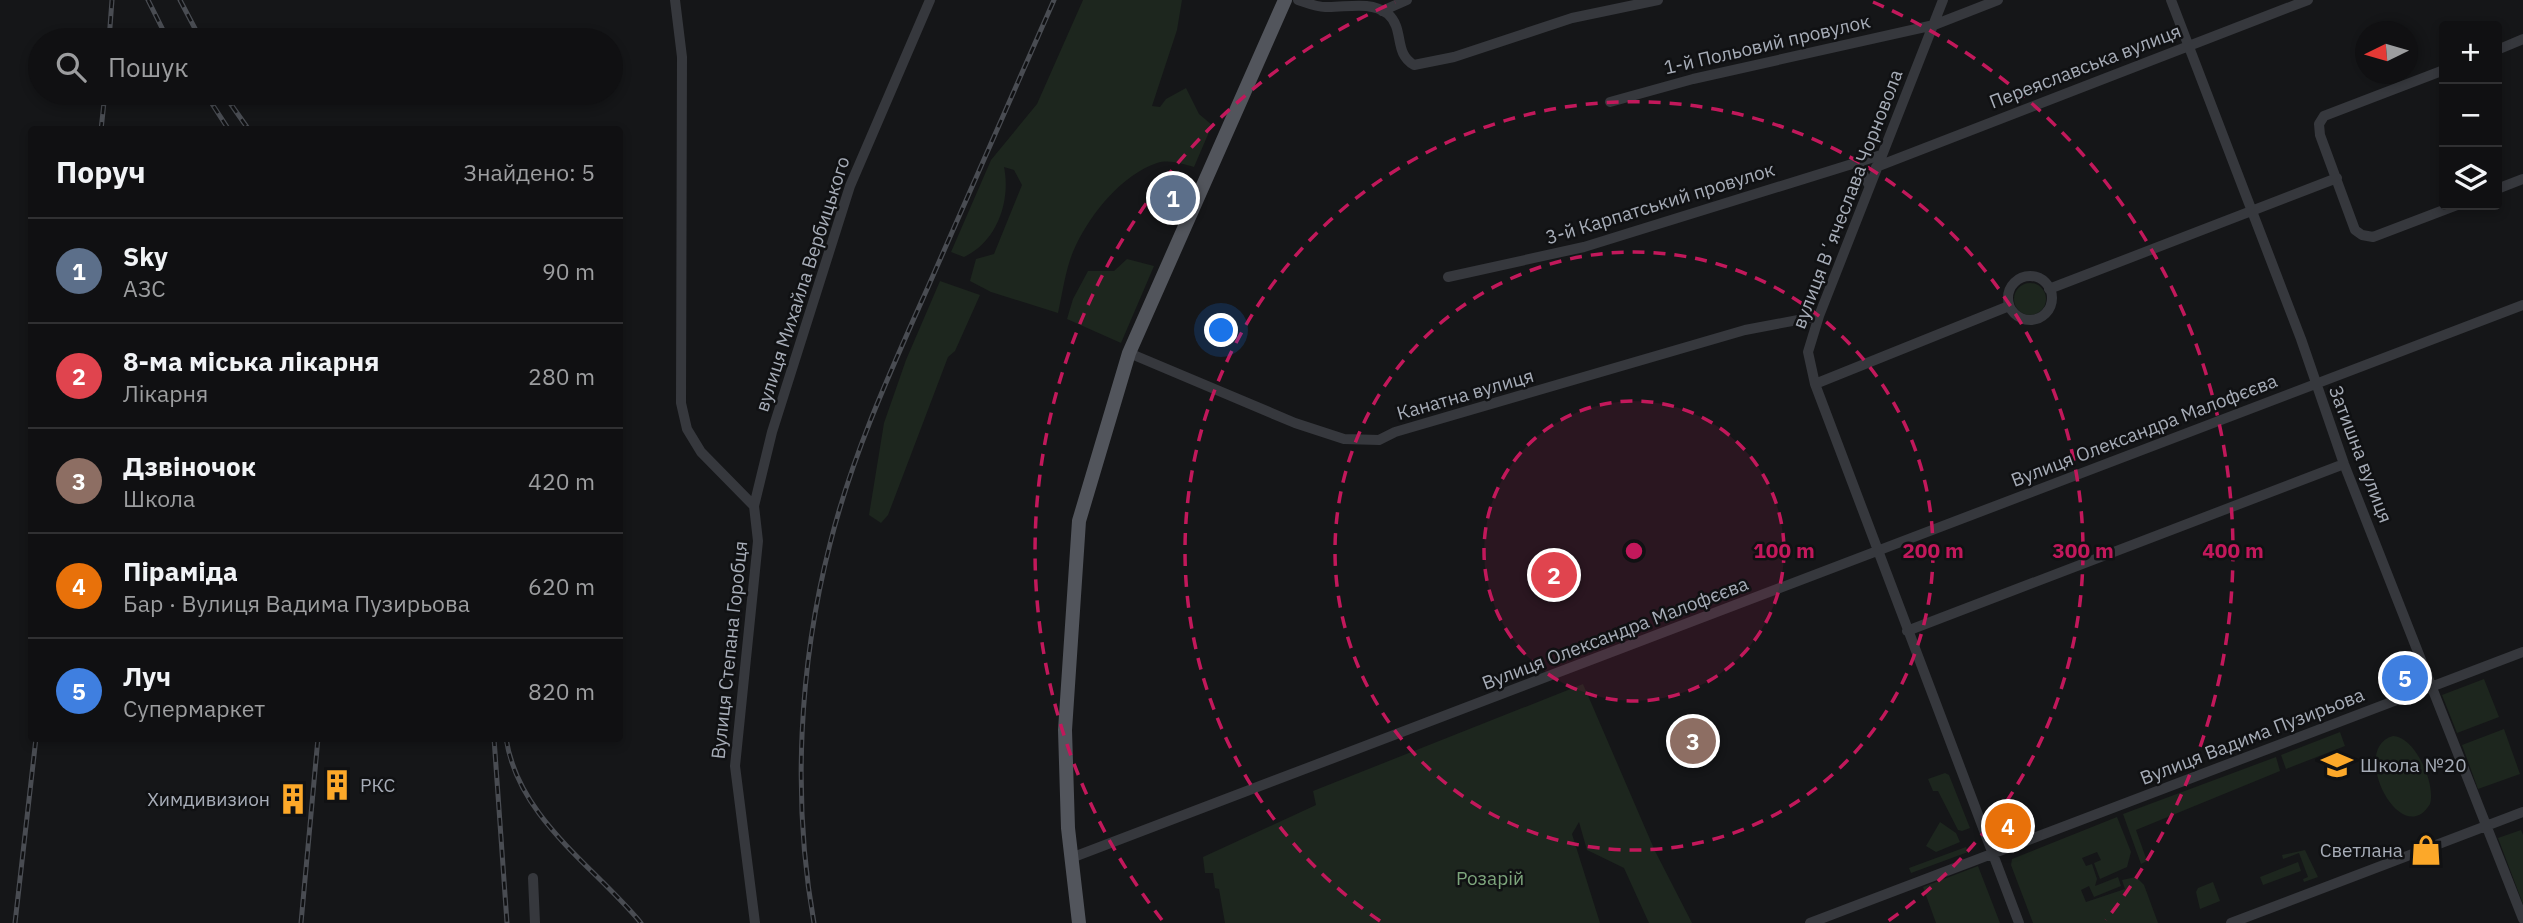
<!DOCTYPE html>
<html lang="uk">
<meta charset="utf-8">
<style>
body{margin:0;font-family:"IBM Plex Sans",sans-serif;background:#1e1e20;color:#f1f3f6}
.controls{position:absolute;right:21px;top:21px;display:grid;overflow:hidden;border-radius:7px;box-shadow:0 4px 10px #0003}
.controls button{width:63px;height:63px;display:grid;place-items:center;padding:0;border:0;border-bottom:2px solid #303032;background:#101012;color:#f1f3f6;font:35px sans-serif}
.compass{position:absolute;left:2355px;top:21px;width:63px;height:63px;border-radius:50%;background:#101012;box-shadow:0 4px 10px #0003;rotate:265deg}
.you{position:absolute;left:1222px;top:331px;width:24px;height:24px;margin:-18px;border:5px solid #fff;border-radius:50%;background:#1a73e8;box-shadow:0 0 0 10px #1a73e833}
.badge{display:grid;place-items:center;width:46px;height:46px;border-radius:50%;background:#fca829;color:#fff;font-size:23px;font-weight:700}
.pin{position:absolute;translate:-50% -50%;border:4px solid #fff;box-shadow:0 2px 7px #0006}
.list{margin:0;padding:0;list-style:none}
h2{display:flex;justify-content:space-between;align-items:center;height:91px;margin:0;padding:0 28px;font-size:30px}
h2 small{font-size:23px;font-weight:400;color:#9c9d9f}
.list li{display:grid;grid-template-columns:46px 1fr auto;gap:21px;align-items:center;box-sizing:border-box;height:105px;padding:0 28px;border-top:2px solid #303032}
.list b{display:block;font-size:26px;white-space:nowrap}
.list p{margin:0;font-size:23px;white-space:nowrap;color:#9c9d9f}
.list em{font-size:23px;font-style:normal;color:#9c9d9f}
.icon{flex:none;width:38px;height:38px;fill:none;stroke:currentColor;stroke-width:2;stroke-linecap:round;stroke-linejoin:round}
.map{position:relative;flex:none;width:2523px;height:923px;overflow:hidden}
.search{position:absolute;background:#101012;box-shadow:0 4px 10px #0003;left:28px;top:28px;width:595px;height:77px;display:flex;align-items:center;gap:18px;box-sizing:border-box;padding:0 24px;border-radius:38px;color:#9c9d9f;font-size:26px}
.panel{position:absolute;background:#101012;box-shadow:0 4px 10px #0003;left:28px;top:126px;width:595px;height:616px;border-radius:7px}
.map>svg:first-child{display:block}
</style>
<div class="map">
<svg width="2523" height="923" viewBox="0 0 2523 923">
<rect width="100%" height="100%" fill="#151618"/>
<!-- green -->
<path fill="#1d261e" d="M1083 0H1182L1177 30 1152 106 1160 107 1166 99 1186 88 1199 114 1212 125 1194 167C1183 164 1169 159 1157 163 1122 175 1092 212 1076 245 1066 265 1063 291 1058 313L991 292 970 281 976 259 994 254 1022 185 1014 170 1004 167C1011 201 997 242 964 257L951 252 991 160 1037 104Z
M1127 259 1154 266 1121 343 1067 319 1073 299 1088 271H1114Z
M940 281 980 295 955 351 948 357 888 515 881 523 869 515 884 423 906 360Z
M2014 299a16 16 0 1 1 32 0a16 16 0 1 1-32 0Z
M2484 679 2499 717 2457 733 2442 695Z
M1583 684 1655 851 1692 923H1649L1624 868 1587 850 1579 822 1572 834 1600 923H1225L1219 889 1215 888 1213 873H1205L1203 857 1316 805 1313 791Z
M2504 729 2520 774 2478 789 2462 745Z
M2340 732 2345 746 2286 769 2281 755Z
M2393 736C2416 737 2436 785 2430 804 2401 852 2348 748 2393 736Z
M2276 757 2280 771 2136 830 2147 861 2141 864 2123 814Z
M1945 773 1949 775 1970 828 1962 831 1958 830 1938 791H1933L1928 779Z
M2117 817 2131 852 2127 867 2100 879 2094 863 2101 860 2097 852 2082 858 2086 866 2092 864 2097 879 2095 886 2118 877 2121 886 2094 897 2089 886 2081 890 2086 902 2125 889 2122 880 2136 877 2144 885 2158 923H2033L2011 865 2012 859Z
M1940 822 1956 833 1960 842 1936 852 1926 846Z
M2521 830 2523 835V904L2498 838Z
M1966 847 1968 852 1911 873 1909 868Z
M2305 850 2318 877 2304 882 2303 879 2308 877 2299 853 2283 859 2282 855Z
M2298 862 2301 871 2263 885 2260 877Z
M1978 866 2000 923H1936L1923 887Z
M2213 882 2220 901 2200 909 2196 892 2198 888Z"/>
<g fill="none" stroke-linecap="round" stroke-linejoin="round">
<!-- minor -->
<path stroke="#36383d" stroke-width="10" d="M675 0 682 57 681 403 687 429 701 452 754 506 758 541 735 766 755 923
M1298 0C1307 3 1316 7 1325 7 1346 8 1369 0 1388 14 1405 29 1393 53 1414 65L1454 57 1572 18 1658 0
M1943 0 1819 316 1808 352 1815 384 2019 923
M2171 0 2301 339 2344 464 2523 919
M1382 11 1407 0
M2497 50 2523 39
M2444 70 2324 116 2319 124 2320 135 2355 230 2362 235 2373 237 2457 205
M1610 102 1693 79 1934 25 1998 0
M1856 161 1869 185
M1876 167 2308 0
M2497 189 2523 179
M2008 298a22 22 0 1 1 44 0a22 22 0 1 1-44 0Z
M1448 277 1584 247 1881 155
M2049 289 2337 178
M1129 353 1295 423 1344 439 1379 440 1395 432 1745 330 1819 316
M1815 384 2009 306
M754 506 772 432 850 186 930 0
M1907 631 2344 464
M1071 858 2523 305
M533 878 535 923
M1810 923 2523 652
M2231 923 2523 812"/>
<!-- major -->
<path stroke="#52555c" stroke-width="14" d="M1079 923 1068 828 1065 730 1079 521 1129 353 1285 0"/>
<defs>
<path id="rail" d="M148 0 168 40
M180 0 201 40
M109 40 112 0
M205 93 229 130
M223 93 249 130
M101 130 105 93
M494 738 507 923
M506 738C518 818 593 865 641 923
M15 923 36 738
M301 923 318 738
M814 923C792 800 799 665 830 544 852 455 891 370 928 287 970 191 1012 96 1054 0"/>
</defs>
<!-- rail casing -->
<use href="#rail" stroke="#494c52" stroke-width="5"/>
<!-- rail -->
<use href="#rail" stroke="#101113" stroke-width="2.5" stroke-dasharray="8" stroke-linecap="butt"/>
</g>
<!-- distance rings -->
<circle cx="1634" cy="551" r="150" fill="#c2185b" fill-opacity=".12"/>
<g fill="none" stroke="#c2185b" stroke-width="3.5" stroke-dasharray="12 9">
<circle cx="1634" cy="551" r="150"/>
<circle cx="1634" cy="551" r="299"/>
<path d="M1380 921A449 449 0 1 1 1888 921"/>
<path d="M1162 920A599 599 0 0 1 1395 2M1873 2A599 599 0 0 1 2106 920"/>
</g>
<!-- icons -->
<defs>
<symbol id="school-bare" viewBox="-9 -9 18 18"><path d="M0-5L7-2L0 1L-7-2ZM-4 1L0 2.5L4 1V4Q0 6-4 4Z" fill="#fca829" stroke="#101113" stroke-width="2.5" paint-order="stroke"/></symbol>
<symbol id="building-bare" viewBox="-9 -9 18 18"><path d="M-4-6H4V6H1V3H-1V6H-4ZM-2.5-4.3h1.7v1.8h-1.7ZM.8-4.3h1.7v1.8H.8ZM-2.5-1h1.7V.8h-1.7ZM.8-1h1.7V.8H.8Z" fill="#fca829" stroke="#101113" stroke-width="2.5" paint-order="stroke"/></symbol>
<symbol id="shop-bare" viewBox="-9 -9 18 18"><path d="M-5-2.5h2.3a2.7 3.5 0 0 1 5.4 0H5L5.5 6h-11ZM-1.5-2.5h3a1.5 2.3 0 0 0-3 0Z" fill="#fca829" stroke="#101113" stroke-width="2.5" paint-order="stroke"/></symbol>
</defs>
<g fill-rule="evenodd">
<use href="#school-bare" x="2315" y="743" width="44" height="44"/>
<use href="#building-bare" x="315" y="763" width="44" height="44"/>
<use href="#building-bare" x="271" y="777" width="44" height="44"/>
<use href="#shop-bare" x="2404" y="828" width="44" height="44"/>
</g>
<g text-anchor="middle" stroke-width="5" stroke-linejoin="round" paint-order="stroke">
<!-- street labels -->
<g font-size="19" fill="#a7adb8" stroke="#101113">
<text transform="translate(1767 44) rotate(-13)" y="7">1-й Польовий провулок</text>
<text transform="translate(2085 66) rotate(-21)" y="7">Переяславська вулиця</text>
<text transform="translate(1847 199) rotate(-69)" y="7">вулиця Вʼячеслава Чорновола</text>
<text transform="translate(1660 203) rotate(-17)" y="7">3-й Карпатський провулок</text>
<text transform="translate(802 284) rotate(-72)" y="7">вулиця Михайла Вербицького</text>
<text transform="translate(1465 394) rotate(-16)" y="7">Канатна вулиця</text>
<text transform="translate(2144 430) rotate(-21)" y="7">Вулиця Олександра Малофєєва</text>
<text transform="translate(2361 454) rotate(69)" y="7">Затишна вулиця</text>
<text transform="translate(1615 633) rotate(-21)" y="7">Вулиця Олександра Малофєєва</text>
<text transform="translate(729 650) rotate(-84)" y="7">Вулиця Степана Горобця</text>
<text transform="translate(2252 736) rotate(-21)" y="7">Вулиця Вадима Пузирьова</text>
</g>
<!-- poi labels -->
<g font-size="19" fill="#a7adb8" stroke="#101113" text-anchor="start">
<text x="2360" y="772">Школа №20</text>
<text x="360" y="792">РКС</text>
<text x="270" y="806" text-anchor="end">Химдивизион</text>
<text x="2403" y="857" text-anchor="end">Светлана</text>
</g>
<!-- park labels -->
<g font-size="19" fill="#7da57c" stroke="#101113">
<text x="1490" y="885">Розарій</text>
</g>
</g>
<circle cx="1634" cy="551" r="10" fill="#c2185b" stroke="#101113" stroke-width="3.5"/>
<g font-size="21" text-anchor="middle" font-weight="bold" fill="#c2185b" stroke="#101113" stroke-width="5" stroke-linejoin="round" paint-order="stroke">
<text x="1784" y="558">100 m</text>
<text x="1933" y="558">200 m</text>
<text x="2083" y="558">300 m</text>
<text x="2233" y="558">400 m</text>
</g>
</svg>
<div class="controls">
<button>+</button>
<button>−</button>
<button><svg class="icon" aria-label="layers" viewBox="0 0 24 24"><path d="M12 4l9 5-9 5-9-5zM3 14l9 5 9-5"/></svg></button>
</div>
<svg class="compass" viewBox="-18 -18 36 36"><path d="M0-13l5 13h-10z" fill="#e53935"/><path d="M0 13l5-13h-10z" fill="#9c9d9f"/></svg>
<div class="you"></div>
<div class="pin badge" style="left:1173px;top:198px;background:#5c6f8a">1</div>
<div class="pin badge" style="left:1554px;top:575px;background:#e0444e">2</div>
<div class="pin badge" style="left:1693px;top:741px;background:#8d6e63">3</div>
<div class="pin badge" style="left:2008px;top:826px;background:#e8710a">4</div>
<div class="pin badge" style="left:2405px;top:678px;background:#3f7fe0">5</div>
<div class="search"><svg class="icon" aria-label="search" viewBox="0 0 24 24"><circle cx="10" cy="10" r="6"/><path d="M15 15l6 6"/></svg>Пошук</div>
<section class="panel">
<h2>Поруч<small>Знайдено: 5</small></h2>
<ul class="list">
<li><span class="badge" style="background:#5c6f8a">1</span><div><b>Sky</b><p>АЗС</p></div><em>90 m</em></li>
<li><span class="badge" style="background:#e0444e">2</span><div><b>8-ма міська лікарня</b><p>Лікарня</p></div><em>280 m</em></li>
<li><span class="badge" style="background:#8d6e63">3</span><div><b>Дзвіночок</b><p>Школа</p></div><em>420 m</em></li>
<li><span class="badge" style="background:#e8710a">4</span><div><b>Піраміда</b><p>Бар · Вулиця Вадима Пузирьова</p></div><em>620 m</em></li>
<li><span class="badge" style="background:#3f7fe0">5</span><div><b>Луч</b><p>Супермаркет</p></div><em>820 m</em></li>
</ul>
</section>
</div>
